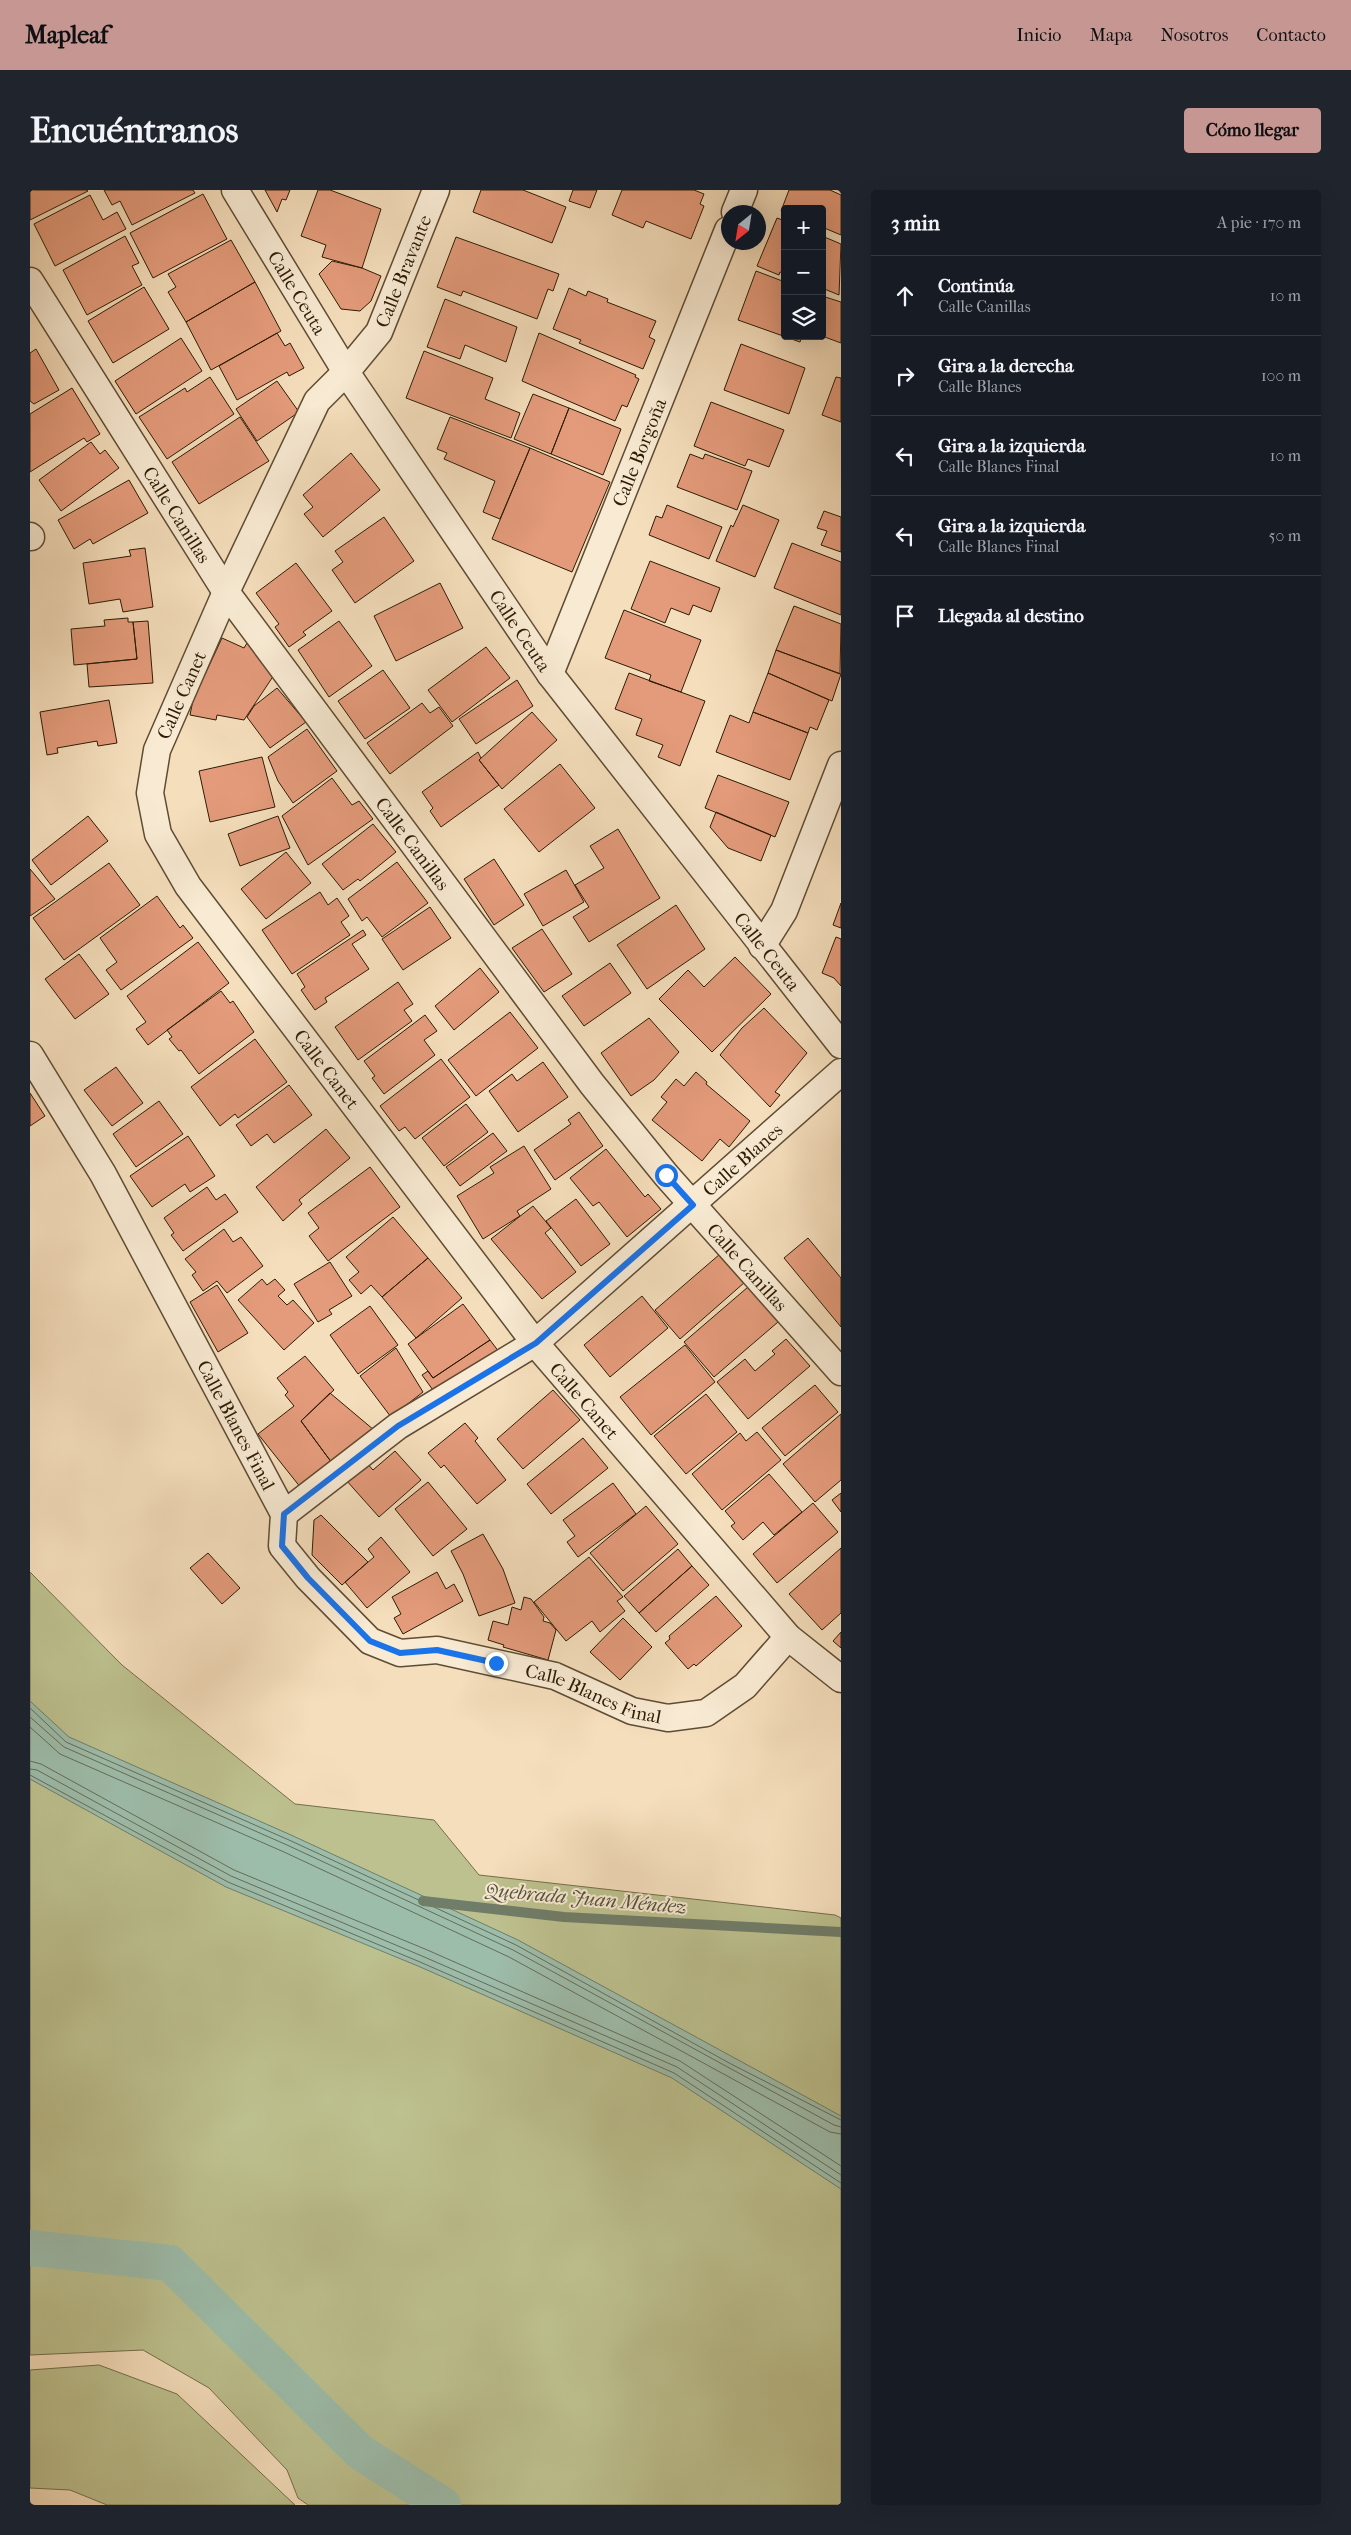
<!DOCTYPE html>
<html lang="es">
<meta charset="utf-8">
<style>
body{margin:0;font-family:"IM FELL French Canon",serif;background:#20242c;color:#f1f3f6}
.controls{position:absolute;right:15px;top:15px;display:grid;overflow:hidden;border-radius:5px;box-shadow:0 5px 20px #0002}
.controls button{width:45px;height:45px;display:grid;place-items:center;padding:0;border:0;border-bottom:1px solid #363941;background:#171b24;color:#f1f3f6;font:25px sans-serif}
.compass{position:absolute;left:691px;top:15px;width:45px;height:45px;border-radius:50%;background:#171b24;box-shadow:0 5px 20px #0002;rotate:210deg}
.stop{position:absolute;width:15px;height:15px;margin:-11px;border:4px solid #1a73e8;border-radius:50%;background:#fff}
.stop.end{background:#1a73e8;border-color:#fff;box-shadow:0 1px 5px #0008}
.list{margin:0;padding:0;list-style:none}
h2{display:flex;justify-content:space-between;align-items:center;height:65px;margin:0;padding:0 20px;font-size:21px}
h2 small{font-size:16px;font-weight:400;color:#9ea1a6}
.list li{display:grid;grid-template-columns:32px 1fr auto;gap:15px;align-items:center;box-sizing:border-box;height:80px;padding:0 20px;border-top:1px solid #363941}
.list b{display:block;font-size:19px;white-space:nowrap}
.list p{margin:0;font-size:16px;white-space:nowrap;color:#9ea1a6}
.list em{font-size:16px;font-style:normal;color:#9ea1a6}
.icon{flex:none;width:28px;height:28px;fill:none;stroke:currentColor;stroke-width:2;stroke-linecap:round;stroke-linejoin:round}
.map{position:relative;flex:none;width:811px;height:2315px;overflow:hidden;border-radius:5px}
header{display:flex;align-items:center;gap:30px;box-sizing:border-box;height:70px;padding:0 25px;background:#c59692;color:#111}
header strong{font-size:24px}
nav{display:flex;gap:28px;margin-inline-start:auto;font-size:18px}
.intro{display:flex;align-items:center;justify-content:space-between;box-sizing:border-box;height:120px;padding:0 30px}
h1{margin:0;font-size:35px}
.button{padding:12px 22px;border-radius:5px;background:#c59692;color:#111;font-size:18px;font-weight:700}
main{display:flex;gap:30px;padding:0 30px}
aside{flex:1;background:#171b24;border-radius:5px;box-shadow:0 5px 20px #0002}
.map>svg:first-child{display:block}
</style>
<header>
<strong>Mapleaf</strong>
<nav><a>Inicio</a><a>Mapa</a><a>Nosotros</a><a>Contacto</a></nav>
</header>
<div class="intro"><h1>Encuéntranos</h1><a class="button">Cómo llegar</a></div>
<main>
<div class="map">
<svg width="811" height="2315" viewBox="0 0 811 2315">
<rect width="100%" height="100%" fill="#f5debc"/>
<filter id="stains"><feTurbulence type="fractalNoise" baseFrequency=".004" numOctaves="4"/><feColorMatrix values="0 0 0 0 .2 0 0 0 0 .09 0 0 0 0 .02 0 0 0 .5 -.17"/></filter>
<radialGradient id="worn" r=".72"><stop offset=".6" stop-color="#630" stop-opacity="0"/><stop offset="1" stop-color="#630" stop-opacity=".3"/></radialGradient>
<!-- green -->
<path fill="#bdc18f" stroke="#756e4a" d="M0 1382 92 1475 265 1614 404 1630 449 1685 805 1725 811 1728V2315H278L268 2308 257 2280 179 2198 113 2160 0 2165Z
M69 2175 147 2204 265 2315H77L40 2300 0 2298V2180Z"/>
<!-- water -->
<path fill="#9dbdab" stroke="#707d69" d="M0 1511 39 1547 261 1645 488 1750 811 1926V1999L642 1888 388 1776 196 1697 0 1589Z"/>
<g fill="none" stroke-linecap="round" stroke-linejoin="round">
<!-- shore -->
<path stroke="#656c58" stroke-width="1" d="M0 1518 36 1552 259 1650 486 1755 701 1874 811 1930
M0 1527 34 1557 257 1655 483 1760 804 1935 811 1937
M0 1537 30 1564 254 1662 479 1767 800 1942 811 1944
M0 1571 11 1574 204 1680 395 1759 650 1871 811 1976
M0 1579 7 1580 201 1686 392 1766 647 1877 811 1985
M0 1585 198 1692 390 1772 644 1883 811 1993"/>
<!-- stream -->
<path stroke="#707d69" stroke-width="10" d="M393 1711 534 1727 811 1742"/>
<!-- canal -->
<path stroke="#9dbdab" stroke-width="36" d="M0 2058 140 2073 330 2262 413 2315"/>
</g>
<!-- building -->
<path fill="#e49b7b" stroke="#2d1c05" d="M0 0H57L58 1 0 30Z
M74 0H163L165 3 102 35 90 11 82 15Z
M235 0H260L256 10 252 9 247 22Z
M288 0H300L351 19 332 78 292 67 296 55 271 46Z
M451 0H493L536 17 522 53 443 22Z
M543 0H567L560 18 539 11Z
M592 0H664L674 4 670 14 674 16 661 49 616 31 613 38 582 25Z
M759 0H800L811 5V45L792 37V19L751 21Z
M173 4 197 49 123 88 100 43Z
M60 5 73 30 87 22 96 39 25 76 4 34Z
M747 28 755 31V83L750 82 749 85 727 76Z
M95 46 109 73 102 76 112 95 57 125 33 80Z
M792 46 811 54 809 105 792 98Z
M426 47 529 84 523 101 518 99 507 129 433 101 431 106 407 97Z
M201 50 225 92 156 132 138 102 146 97 138 84Z
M302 71 332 78 351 86 341 111 330 121 311 119 289 84Z
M726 81 755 92V146H772L770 152 708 130Z
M225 92 251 141 181 180 156 132Z
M114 97 139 139 83 173 58 131Z
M539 98 556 106 558 101 578 109 577 112 626 131 619 147 625 150 613 179 549 153 551 150 523 139Z
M792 106 811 112V153L792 146Z
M415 109 487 137 476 172 435 155 430 169 397 157Z
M247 143 255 156 260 153 274 178 259 186 257 182 207 210 189 176Z
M509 143 606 185 605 187 609 189 597 217 592 215 585 231 492 191Z
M151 148 172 181 106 224 85 191Z
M711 154 775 178 759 224 694 200Z
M6 159 29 200 4 214 0 211V163Z
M394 161 463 188 455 209 490 223 481 248 376 208Z
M180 187 204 224 137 269 109 227 155 198 157 202Z
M806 187 811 188V232L792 225Z
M247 191 269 222 227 251 206 219Z
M42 198 70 244 57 252 54 248 0 282V224Z
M503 204 539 218 521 264 484 249Z
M681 212 754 240 739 277 718 269 715 276 664 256Z
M539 218 591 239 573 285 521 264Z
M210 227 239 271 169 314 142 272Z
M420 227 500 258 470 329 453 322 465 291 414 269 417 263 407 259Z
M61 252 70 264 75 260 89 278 31 321 9 290Z
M500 258 580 292 542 382 462 349Z
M321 263 350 300 293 347 274 324 283 317 273 305Z
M660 264 673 269 675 264 722 281 707 320 647 297Z
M99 290 118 323 63 354 60 349 44 359 28 330Z
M637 315 692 337 679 369 619 345 626 326 632 328Z
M713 315 749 330 725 387 686 371 701 335 703 337Z
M794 321 811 327V362L791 355 797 341 787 338Z
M354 327 384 371 325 413 302 380 313 372 305 361Z
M762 353 811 372V425L744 398Z
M115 358 123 417 93 422 90 409 59 414 53 373 101 366 99 360Z
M620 371 690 398 681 422 663 415 659 425 641 418 635 433 601 419Z
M266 373 302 421 273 442 276 445 259 457 245 437 249 434 226 403Z
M410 393 433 438 366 471 344 426Z
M764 416 811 434 810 484 746 460Z
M594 420 671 450 651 502 619 491 621 485 575 468Z
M98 428V432H103L107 469 44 475 41 439 75 436 74 430Z
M118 431 123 493 59 497 57 474 107 469 103 432Z
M309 431 342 476 299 507 268 460Z
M192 448 214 458 217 453 244 485 214 530 187 525 186 530 160 525 163 510Z
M456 457 480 488 422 532 398 500Z
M746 460 811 484 802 511 738 483Z
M353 480 380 518 335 549 308 511Z
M599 483 675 511 650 576 628 567 633 555 606 545 612 529 585 519Z
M738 483 799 510 787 540 780 537 778 543 723 522Z
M487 490 503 516 446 554 429 529Z
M247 498 276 532 240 558 217 527 224 516Z
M79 510 87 553 68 556 67 551 27 558 28 563 17 565 10 522Z
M392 513 400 523 409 517 423 536 360 584 337 553Z
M502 522 527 550 472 599 449 570Z
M723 522 778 543 760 590 686 562 700 525 719 533Z
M277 539 307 581 263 613 248 591 238 567Z
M448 562 451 568 449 570 469 595 411 637 400 621 403 618 392 602Z
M232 567 245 617 180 632 169 581Z
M530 574 565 618 509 662 474 619Z
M688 585 759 612 745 647 675 618Z
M302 588 322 615 329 611 343 629 278 675 252 626Z
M686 622 741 645 731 671 698 658 680 637Z
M58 626 78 651 21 695 2 670Z
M248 626 260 658 210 676 198 644Z
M343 634 366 662 330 691 328 689 313 700 292 674Z
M588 639 630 708 559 752 543 727 559 717 545 695 574 678 560 656Z
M256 662 281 693 236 729 211 699Z
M464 669 494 715 464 735 434 689Z
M367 672 398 713 352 747 337 727 332 731 318 709Z
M79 673 110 715 34 770 3 728Z
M0 679 25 709 0 726Z
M536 680 554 712 513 736 494 704Z
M290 702 298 715 307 708 319 726 311 732 320 745 262 784 232 740Z
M127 706 150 738 153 735 163 748 91 800 76 780 87 772 70 748Z
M811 713V738L803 735Z
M646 715 675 759 617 799 587 755Z
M400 717 421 748 373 780 352 749Z
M512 739 542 784 514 802 482 758Z
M333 740 336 745 322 754 339 779 295 808 297 812 285 820 271 800 275 797 267 784Z
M806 747 811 749V796L804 788 792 783Z
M168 752 199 793 118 855 106 839 116 832 97 806Z
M49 764 79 804 45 829 15 789Z
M705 767 741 804 682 862 629 809 658 780 674 797Z
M580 773 601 803 554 836 532 806Z
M450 778 469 802 424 840 405 816Z
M368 792 383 814 374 820 382 831 328 870 305 837Z
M191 801 200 813 203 811 224 842 169 884 151 860 149 861 139 849 142 847 137 840Z
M734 818 777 863 745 902 750 905 740 917 690 865 712 838Z
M480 822 508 858 446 906 418 870Z
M395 825 407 841 394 850 405 865 354 904 342 888 345 886 334 871Z
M619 828 649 862 624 890 601 906 571 863Z
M225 849 257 892 208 928 205 924 190 936 161 897Z
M411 869 440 907 385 949 375 937 369 941 350 916Z
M513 872 538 907 488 942 459 901 482 884 487 891Z
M86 877 113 913 82 936 54 900Z
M666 882 677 892 676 894 720 931 699 957 690 949 672 971 622 930 637 912 631 907 646 889 654 896Z
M259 895 282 925 244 953 237 944 221 956 206 935Z
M0 903 15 926 0 936Z
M129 911 153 944 106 977 83 944Z
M436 914 458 942 414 976 392 948Z
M549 922 573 956 525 990 504 960 541 934 538 930Z
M296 939 320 968 269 1010 272 1014 253 1031 226 997Z
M463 943 477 961 430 996 416 977Z
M158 946 185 986 160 1002 155 994 122 1017 100 986Z
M494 956 521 999 487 1021 490 1026 453 1049 427 1006 464 983 460 977Z
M576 959 615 1007 618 1004 631 1019 597 1047 569 1012 563 1016 540 988Z
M340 977 370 1017 298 1071 279 1046 289 1038 278 1023Z
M177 997 186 1010 195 1004 208 1022 153 1061 141 1045 144 1043 134 1028Z
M546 1009 580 1054 551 1076 516 1031Z
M503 1016 521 1038 515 1043 546 1082 512 1109 461 1049Z
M363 1027 398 1068 352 1107 341 1095 331 1104 319 1090 329 1082 316 1067Z
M194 1039 203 1052 211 1047 233 1076 197 1103 187 1091 173 1101 162 1085 166 1082 155 1069Z
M778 1048 811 1088V1137L754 1068Z
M690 1064 715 1092 650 1149 625 1120Z
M398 1068 432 1108 386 1148 352 1107Z
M300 1072 322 1106 299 1120 302 1124 288 1132 264 1094Z
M232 1089 237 1095 245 1089 255 1100 248 1106 257 1115 263 1110 284 1133 254 1160 208 1110Z
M187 1095 218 1143 188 1162 160 1112Z
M718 1097 748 1132 684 1187 654 1152Z
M612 1106 638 1138 580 1187 554 1155Z
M433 1114 460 1150 403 1188 378 1154Z
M340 1116 368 1155 328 1184 300 1145Z
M756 1149 780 1176 718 1229 687 1192 715 1169 725 1181 745 1164 742 1161Z
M460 1150 469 1162 408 1207 392 1185 398 1181 403 1188Z
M655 1155 685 1192 621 1245 590 1207Z
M366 1158 393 1202 361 1227 330 1186Z
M275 1166 304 1200 271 1231 302 1273 271 1298 228 1244 264 1216 255 1205 258 1202 247 1188Z
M785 1195 808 1222 755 1266 732 1238Z
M523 1200 550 1230 493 1279 467 1249Z
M300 1203 344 1240 302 1273 271 1231Z
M676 1204 707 1242 656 1284 624 1246Z
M811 1224V1290L785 1312 753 1274Z
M435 1233 448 1248 445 1251 476 1290 447 1314 414 1275 411 1278 398 1263Z
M727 1242 751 1270 692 1320 662 1284 710 1243 716 1251Z
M553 1248 578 1278 521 1324 497 1294Z
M365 1261 391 1290 349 1327 316 1290 336 1272 343 1280Z
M739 1284 772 1322 744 1345 733 1332 713 1350 701 1336 705 1333 695 1321Z
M398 1292 437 1339 403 1366 365 1319Z
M583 1293 606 1324 548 1367 537 1352 545 1346 533 1330Z
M811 1303V1322L802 1310Z
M783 1313 808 1342 747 1393 723 1364Z
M616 1316 648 1354 593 1401 560 1363Z
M291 1325 338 1372 312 1395 282 1365 284 1330Z
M453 1344 473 1379 485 1413 449 1426 433 1384 421 1361Z
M351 1347 380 1382 337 1418 315 1392 344 1367 338 1359Z
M811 1358V1423L792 1440 759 1404Z
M648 1359 662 1376 609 1423 594 1406Z
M178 1363 210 1398 192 1414 160 1378Z
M559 1367 593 1407 587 1411 595 1421 570 1442 562 1431 536 1451 504 1412Z
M662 1376 679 1395 626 1442 609 1423Z
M407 1382 416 1399 424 1394 433 1411 373 1444 364 1428 371 1424 362 1407Z
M686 1406 712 1436 666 1476 664 1474 658 1479 635 1453 640 1449 639 1446Z
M494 1407 501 1409 514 1427 513 1431 520 1433 526 1440 518 1470 473 1457 474 1455 458 1450 463 1431 478 1435 482 1417 491 1420Z
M593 1428 622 1457 590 1490 560 1462Z
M811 1442V1458L803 1451Z"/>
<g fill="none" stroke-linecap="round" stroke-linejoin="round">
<defs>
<g id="minor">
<path id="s1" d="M205 0 316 182 520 484 811 855"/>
<path id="s2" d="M406 0 349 142 316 182 287 211 196 402 127 560 120 603 128 644 158 696 505 1153 758 1447 811 1489"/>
<path d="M705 22 714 0"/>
<path id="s3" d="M0 91 196 402 562 894 636 985 811 1182"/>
<path d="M0 346 1 347"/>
<path id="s4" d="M520 484 698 40"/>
<path d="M732 756 754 721 811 575"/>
<path id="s5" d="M0 865 73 984 254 1324 252 1356 278 1388 340 1451 370 1463 407 1460 525 1486 602 1521 638 1528 676 1523 715 1496 758 1447"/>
<path id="s6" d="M254 1324 368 1236 505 1153 811 882"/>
</g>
</defs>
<!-- minor casing -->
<use href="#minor" stroke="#5f4c33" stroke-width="29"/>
<!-- minor -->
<use href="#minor" stroke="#f8ead3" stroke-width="26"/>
</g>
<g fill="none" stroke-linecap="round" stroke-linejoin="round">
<!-- route -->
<path stroke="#1a73e8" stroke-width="6" d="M466 1473 407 1460 370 1463 340 1451 278 1388 252 1356 254 1324 368 1236 506 1153 663 1015 636 985"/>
</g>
<g text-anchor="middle" stroke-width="4" stroke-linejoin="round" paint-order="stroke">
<!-- street labels -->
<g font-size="19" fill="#2d1c05" stroke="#f8ead3">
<text transform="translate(373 81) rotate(-68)" y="7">Calle Bravante</text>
<text dy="7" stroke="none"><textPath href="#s1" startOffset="120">Calle Ceuta</textPath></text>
<text dy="7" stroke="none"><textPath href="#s4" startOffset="239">Calle Borgoña</textPath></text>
<text dy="7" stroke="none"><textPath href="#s3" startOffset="276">Calle Canillas</textPath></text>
<text dy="7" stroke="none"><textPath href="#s1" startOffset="525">Calle Ceuta</textPath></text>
<text transform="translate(151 505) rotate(-66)" y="7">Calle Canet</text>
<text dy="7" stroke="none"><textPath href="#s3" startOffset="681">Calle Canillas</textPath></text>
<text dy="7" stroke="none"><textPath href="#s1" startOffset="930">Calle Ceuta</textPath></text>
<text dy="7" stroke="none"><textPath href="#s2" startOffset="1005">Calle Canet</textPath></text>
<text dy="7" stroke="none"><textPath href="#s6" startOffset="581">Calle Blanes</textPath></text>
<text dy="7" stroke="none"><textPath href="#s3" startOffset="1221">Calle Canillas</textPath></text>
<text dy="7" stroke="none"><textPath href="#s2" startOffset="1425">Calle Canet</textPath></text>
<text dy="7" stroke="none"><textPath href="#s5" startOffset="424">Calle Blanes Final</textPath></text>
<text dy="7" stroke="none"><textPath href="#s5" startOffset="919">Calle Blanes Final</textPath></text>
</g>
<!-- water labels -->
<g font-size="20" font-style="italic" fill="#54543f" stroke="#f8ead3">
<text transform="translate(556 1708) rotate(5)" y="7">Quebrada Juan Méndez</text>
</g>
</g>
<rect width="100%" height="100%" filter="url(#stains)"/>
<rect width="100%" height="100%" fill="url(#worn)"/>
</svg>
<div class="controls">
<button>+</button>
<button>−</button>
<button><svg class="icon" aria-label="layers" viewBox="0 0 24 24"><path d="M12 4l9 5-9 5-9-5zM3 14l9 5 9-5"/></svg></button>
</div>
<svg class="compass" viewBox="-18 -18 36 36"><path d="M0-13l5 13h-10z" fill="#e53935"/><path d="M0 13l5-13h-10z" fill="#9ea1a6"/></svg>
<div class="stop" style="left:636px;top:985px"></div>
<div class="stop end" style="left:466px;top:1473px"></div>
</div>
<aside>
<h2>3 min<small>A pie · 170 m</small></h2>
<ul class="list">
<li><svg class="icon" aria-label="ahead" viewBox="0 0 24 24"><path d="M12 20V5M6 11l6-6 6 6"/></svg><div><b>Continúa</b><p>Calle Canillas</p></div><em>10 m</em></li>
<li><svg class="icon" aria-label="right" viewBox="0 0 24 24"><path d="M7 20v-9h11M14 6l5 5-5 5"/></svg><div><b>Gira a la derecha</b><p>Calle Blanes</p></div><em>100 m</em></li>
<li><svg class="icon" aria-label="left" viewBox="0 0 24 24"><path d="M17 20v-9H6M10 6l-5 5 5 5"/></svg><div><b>Gira a la izquierda</b><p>Calle Blanes Final</p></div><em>10 m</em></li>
<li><svg class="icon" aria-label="left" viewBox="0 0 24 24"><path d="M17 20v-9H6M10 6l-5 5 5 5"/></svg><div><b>Gira a la izquierda</b><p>Calle Blanes Final</p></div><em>50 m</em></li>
<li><svg class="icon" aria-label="arrive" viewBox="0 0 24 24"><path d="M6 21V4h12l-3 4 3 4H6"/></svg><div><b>Llegada al destino</b></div></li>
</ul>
</aside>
</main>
